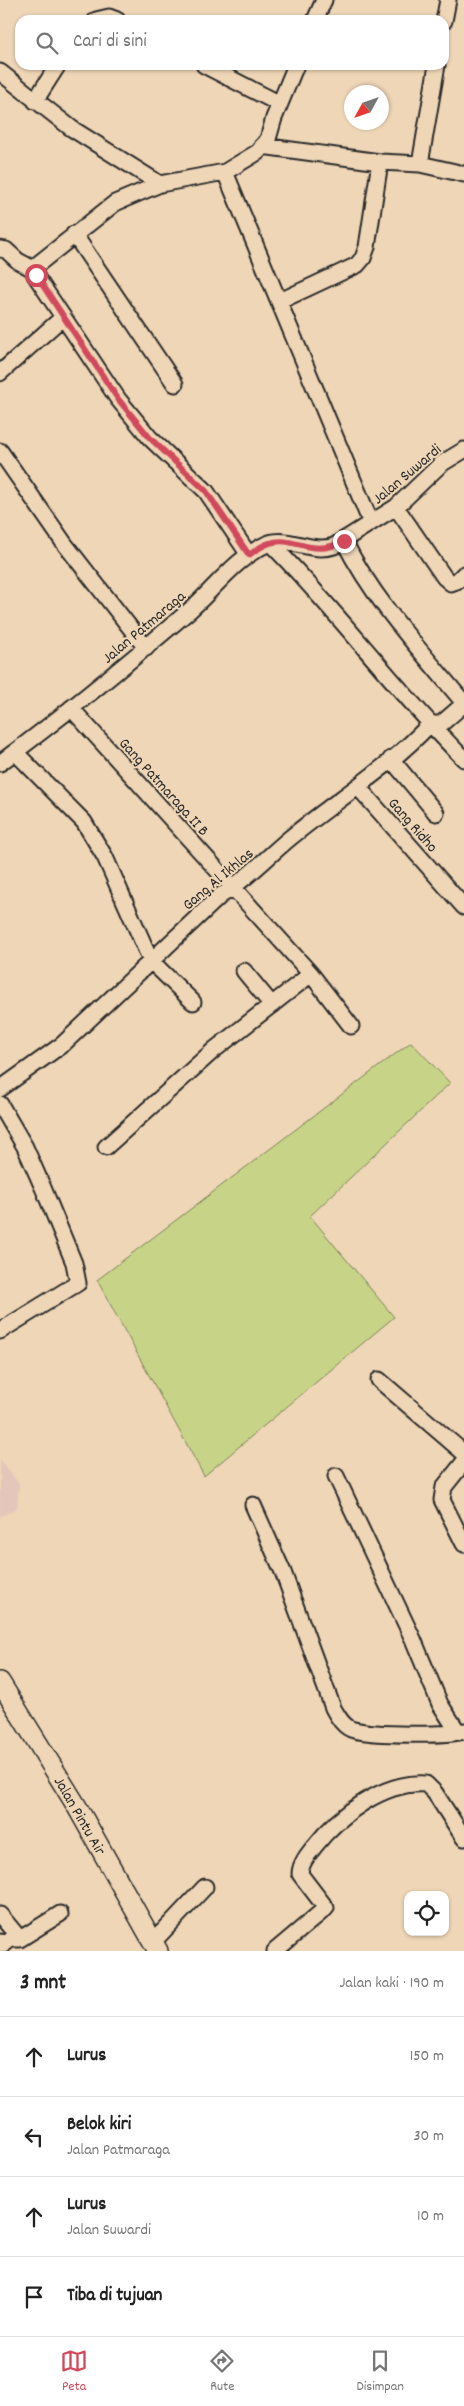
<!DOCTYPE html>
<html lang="id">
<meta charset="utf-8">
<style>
body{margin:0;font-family:Dekko,sans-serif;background:#f2f2f2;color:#222}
.controls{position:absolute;right:15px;bottom:15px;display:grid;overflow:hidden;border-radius:10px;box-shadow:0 1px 4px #0004}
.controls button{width:45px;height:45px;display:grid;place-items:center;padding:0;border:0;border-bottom:1px solid #e0e0e0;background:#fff;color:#222;font:25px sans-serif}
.compass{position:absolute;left:344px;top:85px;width:45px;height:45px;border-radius:50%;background:#fff;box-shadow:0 1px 4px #0004;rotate:230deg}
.stop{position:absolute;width:15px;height:15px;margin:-11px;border:4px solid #d1495b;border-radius:50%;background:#fff}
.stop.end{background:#d1495b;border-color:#fff;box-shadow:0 1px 5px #0008}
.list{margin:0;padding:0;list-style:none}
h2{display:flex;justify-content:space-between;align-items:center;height:65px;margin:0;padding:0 20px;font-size:21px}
h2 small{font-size:16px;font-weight:400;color:#767676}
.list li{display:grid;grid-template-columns:32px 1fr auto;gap:15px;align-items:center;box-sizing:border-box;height:80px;padding:0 20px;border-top:1px solid #e0e0e0}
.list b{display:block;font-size:19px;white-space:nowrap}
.list p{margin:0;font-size:16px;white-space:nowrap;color:#767676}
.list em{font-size:16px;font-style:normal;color:#767676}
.icon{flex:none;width:28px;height:28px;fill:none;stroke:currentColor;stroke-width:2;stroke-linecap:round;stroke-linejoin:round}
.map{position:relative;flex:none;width:464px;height:1951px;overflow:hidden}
.search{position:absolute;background:#fff;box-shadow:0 1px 4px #0004;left:15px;right:15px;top:15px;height:55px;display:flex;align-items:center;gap:12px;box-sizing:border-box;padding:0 18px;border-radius:15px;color:#767676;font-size:19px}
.sheet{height:385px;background:#fff}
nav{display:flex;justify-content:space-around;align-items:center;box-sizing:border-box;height:70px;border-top:1px solid #e0e0e0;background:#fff;font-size:14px;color:#767676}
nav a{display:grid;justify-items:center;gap:2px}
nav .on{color:#d1495b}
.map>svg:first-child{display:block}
</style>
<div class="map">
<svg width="464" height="1951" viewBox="0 0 464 1951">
<rect width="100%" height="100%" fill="#efd6b7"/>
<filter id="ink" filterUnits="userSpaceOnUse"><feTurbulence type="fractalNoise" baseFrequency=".02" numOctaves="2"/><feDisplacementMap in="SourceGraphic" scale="10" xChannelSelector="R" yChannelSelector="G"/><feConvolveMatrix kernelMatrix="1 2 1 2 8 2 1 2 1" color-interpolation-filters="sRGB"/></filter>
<g filter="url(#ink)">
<!-- built -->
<path fill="#e5c6bb" d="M0 1459 19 1484 17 1508 0 1517Z"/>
<!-- green -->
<path fill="#c7d487" stroke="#798059" d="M411 1042 450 1083 310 1216 394 1317 204 1476 97 1280Z"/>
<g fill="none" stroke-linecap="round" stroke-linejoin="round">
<defs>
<path id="minor" d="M96 20 109 17 117 20
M315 20 324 0
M444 21 448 0
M204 65 280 104
M0 72 71 128 160 184
M35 101 58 65
M262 146 380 162 420 164 464 174
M420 164 437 65
M225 172 371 523
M74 234 175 384
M0 249 6 250 18 261 35 270
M280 301 357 265 363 258 367 247 380 162
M0 373 62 318
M0 451 64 543 146 648
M396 507 444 577 451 583 457 581 464 574
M344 541C374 601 421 651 464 703
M270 543C338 611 395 690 464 759
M249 555 206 491 150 438 118 399 35 275V270L38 264 115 203 160 184 225 172 258 152 268 139 274 118 296 65
M71 708 311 974 351 1026
M15 752 84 822 105 857 151 961 193 1002
M391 759 436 813
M0 763C65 715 128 663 190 610 214 589 237 557 267 544 287 535 312 554 334 546L396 507 441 464 464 450
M358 787 464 907
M244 971 272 1005
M0 1089 63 1044 220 896C246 880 267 857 290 838 336 800 389 768 430 724H441L464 704
M0 1104 25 1147 44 1190 74 1263 78 1283 0 1331
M106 1147 214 1050 311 974
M379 1380 464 1453
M464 1462 444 1487 442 1500 464 1544
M336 1476 413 1639 440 1704 458 1732
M253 1505 283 1572 333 1708C338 1717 344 1728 354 1730 373 1735 446 1736 464 1731
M0 1915 20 1939
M0 1942 3 1945 11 1939H20L60 1914
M153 1942 205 1887
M275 1951 326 1908 300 1874C300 1864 308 1854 314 1847 339 1815 384 1781 426 1784L435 1793 464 1838"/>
<path id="tertiary" d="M0 1682 76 1805 158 1951"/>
</defs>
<!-- minor casing -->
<use href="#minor" stroke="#2b2b2b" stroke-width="19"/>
<!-- tertiary casing -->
<use href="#tertiary" stroke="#2b2b2b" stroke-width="22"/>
<!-- minor -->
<use href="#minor" stroke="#efd6b7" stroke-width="15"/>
<!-- tertiary -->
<use href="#tertiary" stroke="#efd6b7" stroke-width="19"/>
</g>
</g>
<g fill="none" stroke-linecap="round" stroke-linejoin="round" filter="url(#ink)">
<!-- route -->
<path stroke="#d1495b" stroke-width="6" d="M36 275 118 399 150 438 206 491 249 555C256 550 262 545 270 543 295 535 311 559 344 541"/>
</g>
<g text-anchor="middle" stroke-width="4" stroke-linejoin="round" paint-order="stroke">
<!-- street labels -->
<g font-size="16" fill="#2b2b2b" stroke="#efd6b7">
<text transform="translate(406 473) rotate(-40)" y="6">Jalan Suwardi</text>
<text transform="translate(143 626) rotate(-40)" y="6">Jalan Patmaraga</text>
<text transform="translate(165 786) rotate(48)" y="6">Gang Patmaraga II B</text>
<text transform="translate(414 824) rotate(49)" y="6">Gang Ridho</text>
<text transform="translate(217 878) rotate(-40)" y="6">Gang Al Ikhlas</text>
<text transform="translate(81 1815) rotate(60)" y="6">Jalan Pintu Air</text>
</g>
</g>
</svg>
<div class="controls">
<button><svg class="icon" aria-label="locate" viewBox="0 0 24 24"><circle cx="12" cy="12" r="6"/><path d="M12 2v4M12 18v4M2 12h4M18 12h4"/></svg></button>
</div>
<svg class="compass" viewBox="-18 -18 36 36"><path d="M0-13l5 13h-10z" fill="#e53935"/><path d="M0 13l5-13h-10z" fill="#767676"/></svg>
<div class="stop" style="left:36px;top:275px"></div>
<div class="stop end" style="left:344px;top:541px"></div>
<div class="search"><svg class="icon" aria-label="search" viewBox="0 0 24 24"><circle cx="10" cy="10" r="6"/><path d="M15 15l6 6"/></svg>Cari di sini</div>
</div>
<section class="sheet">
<h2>3 mnt<small>Jalan kaki · 190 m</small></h2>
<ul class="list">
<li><svg class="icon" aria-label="ahead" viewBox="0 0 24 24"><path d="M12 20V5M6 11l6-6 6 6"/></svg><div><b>Lurus</b></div><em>150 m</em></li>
<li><svg class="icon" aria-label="left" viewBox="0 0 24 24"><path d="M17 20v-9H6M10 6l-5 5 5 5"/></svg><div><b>Belok kiri</b><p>Jalan Patmaraga</p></div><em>30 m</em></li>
<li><svg class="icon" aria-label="ahead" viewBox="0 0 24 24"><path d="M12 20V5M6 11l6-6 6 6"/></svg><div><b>Lurus</b><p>Jalan Suwardi</p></div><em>10 m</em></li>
<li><svg class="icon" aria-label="arrive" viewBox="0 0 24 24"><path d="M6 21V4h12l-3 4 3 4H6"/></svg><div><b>Tiba di tujuan</b></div></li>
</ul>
</section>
<nav>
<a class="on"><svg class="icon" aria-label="map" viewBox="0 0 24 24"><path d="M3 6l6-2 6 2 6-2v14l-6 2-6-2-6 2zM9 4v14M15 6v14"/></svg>Peta</a>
<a><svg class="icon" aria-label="directions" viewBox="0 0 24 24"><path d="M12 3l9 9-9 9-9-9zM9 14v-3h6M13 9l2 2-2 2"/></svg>Rute</a>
<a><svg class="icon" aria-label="saved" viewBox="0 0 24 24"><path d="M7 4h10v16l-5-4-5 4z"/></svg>Disimpan</a>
</nav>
